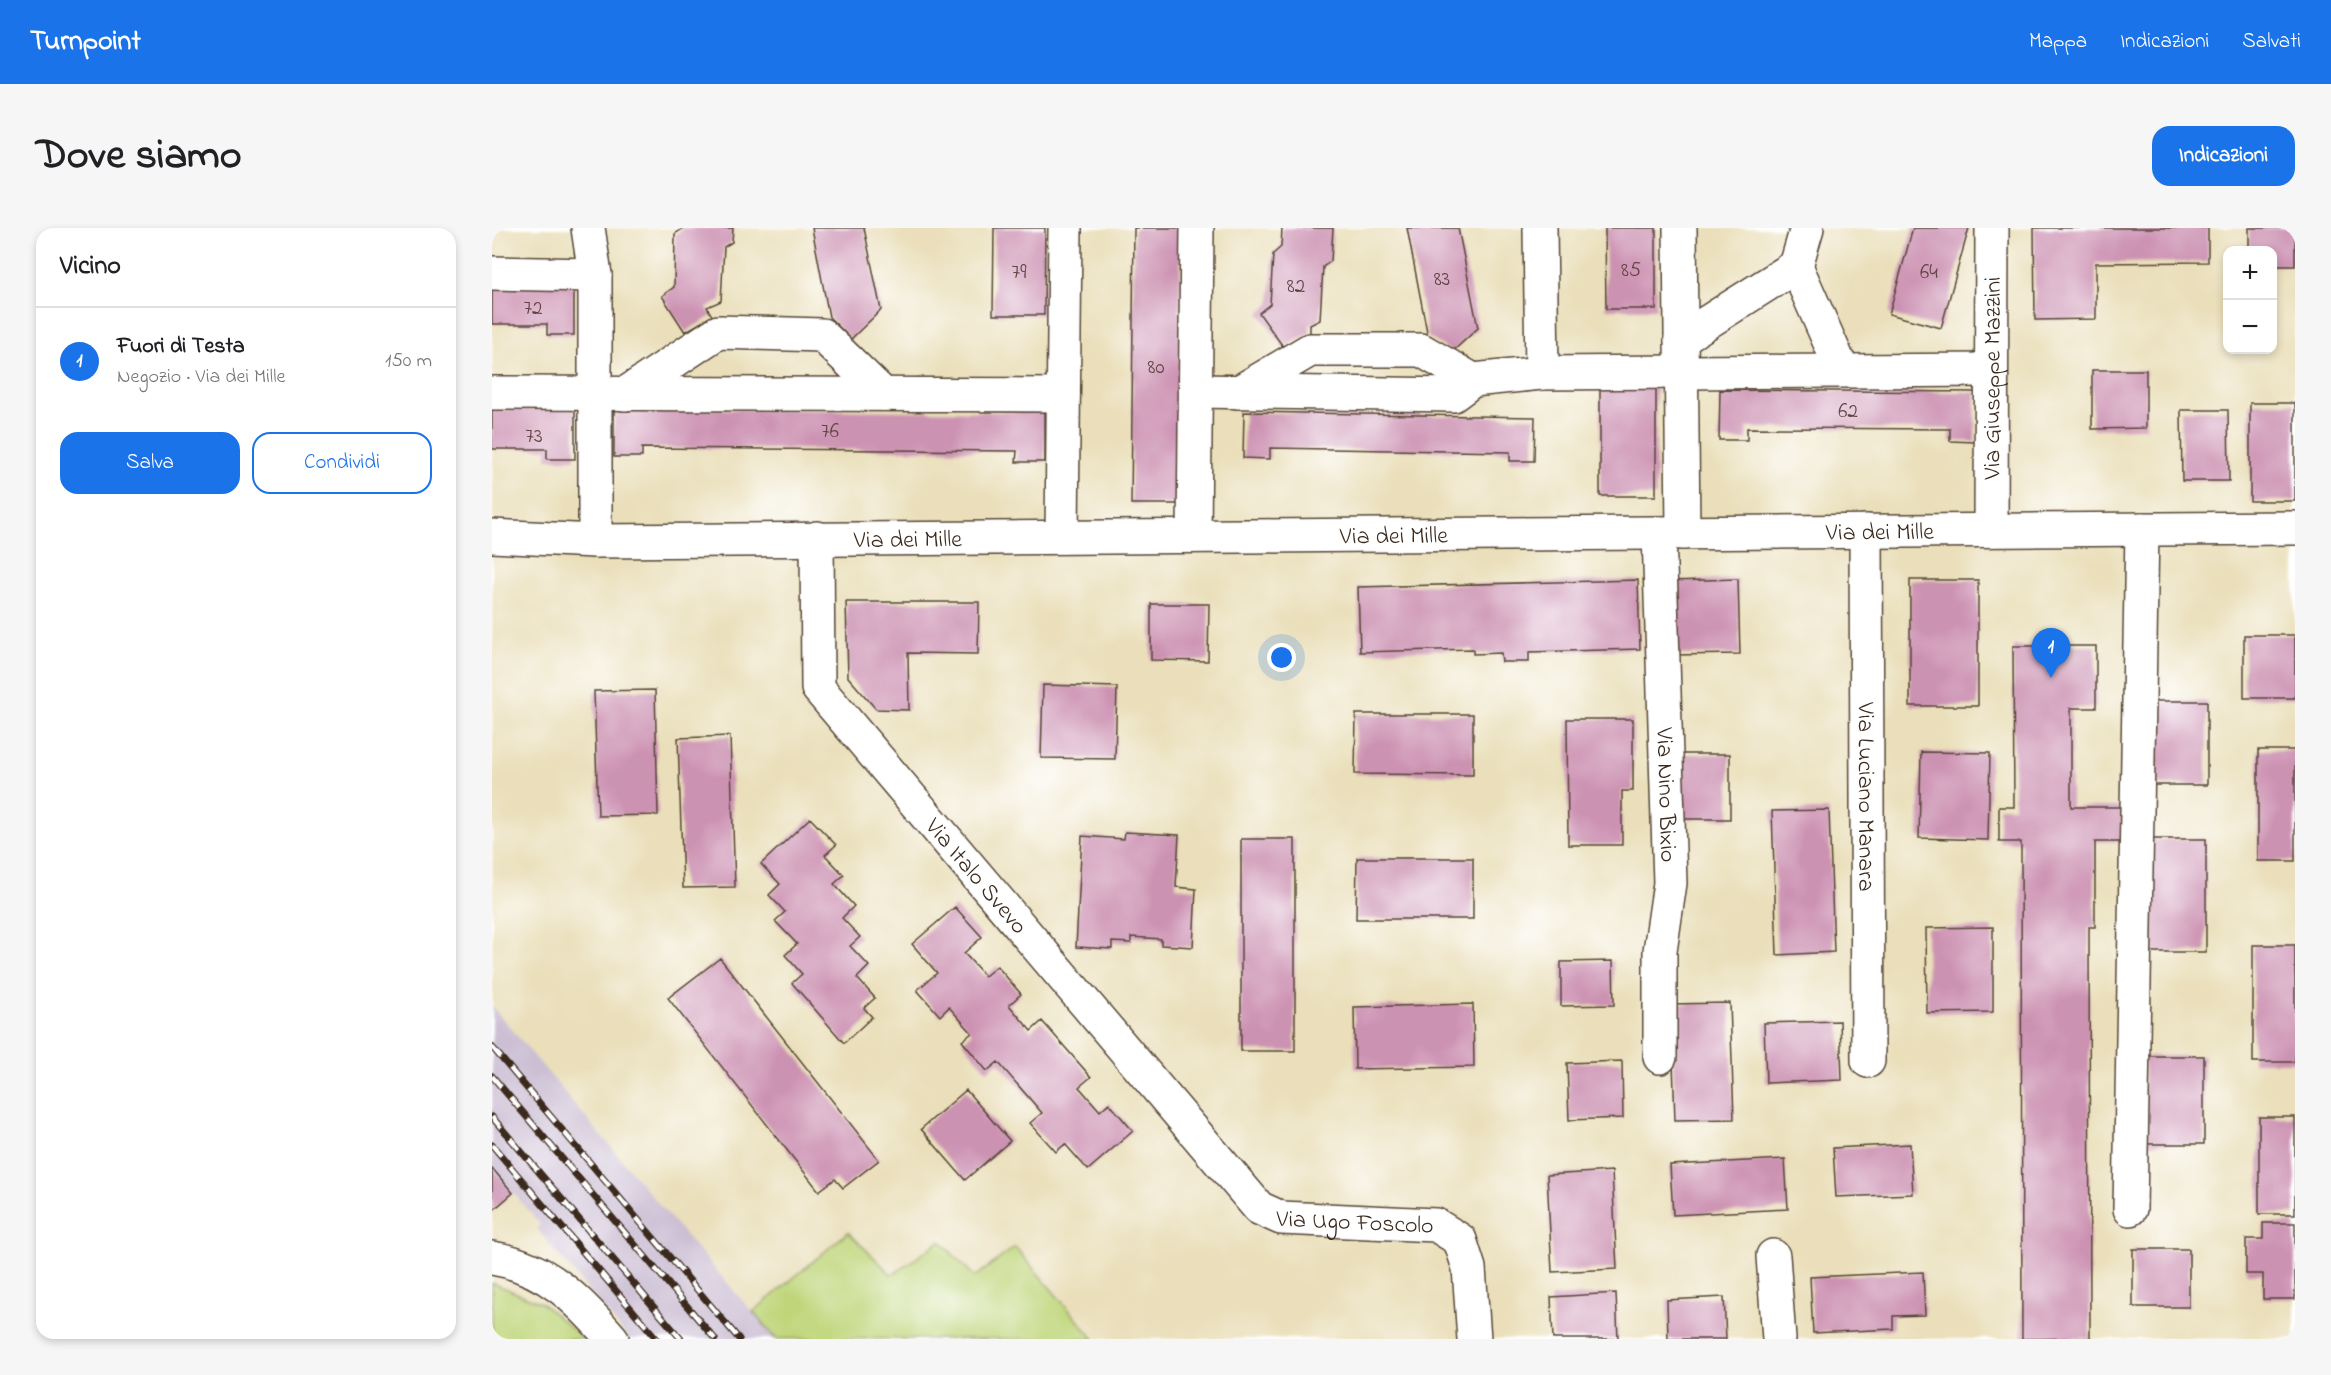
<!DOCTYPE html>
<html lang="it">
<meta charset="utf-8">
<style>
body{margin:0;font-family:"Indie Flower",sans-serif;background:#f6f6f6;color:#202124}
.controls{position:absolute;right:18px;top:18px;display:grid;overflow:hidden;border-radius:12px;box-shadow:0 3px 9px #0003}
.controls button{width:54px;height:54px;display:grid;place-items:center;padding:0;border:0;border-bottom:2px solid #e0e0e0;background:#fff;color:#202124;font:30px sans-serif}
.you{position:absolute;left:790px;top:430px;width:21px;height:21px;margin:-15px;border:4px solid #fff;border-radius:50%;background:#1a73e8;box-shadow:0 0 0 9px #1a73e833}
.badge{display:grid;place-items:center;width:39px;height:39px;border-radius:50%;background:#1a73e8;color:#fff;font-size:20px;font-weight:700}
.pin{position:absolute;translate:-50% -50px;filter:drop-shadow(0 2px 3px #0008)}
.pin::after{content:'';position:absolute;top:32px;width:21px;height:18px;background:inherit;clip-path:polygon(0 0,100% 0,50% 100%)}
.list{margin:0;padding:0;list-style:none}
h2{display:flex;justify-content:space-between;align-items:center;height:78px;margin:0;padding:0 24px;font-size:26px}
h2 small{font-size:20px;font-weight:400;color:#757577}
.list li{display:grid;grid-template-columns:39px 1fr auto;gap:18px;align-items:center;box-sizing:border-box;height:108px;padding:0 24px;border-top:2px solid #e0e0e0}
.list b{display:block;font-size:22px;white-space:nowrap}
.list p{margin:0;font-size:20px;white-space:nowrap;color:#757577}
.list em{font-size:20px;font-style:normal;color:#757577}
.actions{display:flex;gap:12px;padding:18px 24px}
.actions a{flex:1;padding:14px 0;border:2px solid #1a73e8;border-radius:18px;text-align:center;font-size:21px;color:#1a73e8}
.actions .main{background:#1a73e8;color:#fff}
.map{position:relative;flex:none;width:1803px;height:1111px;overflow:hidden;border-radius:18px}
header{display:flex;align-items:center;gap:36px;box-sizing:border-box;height:84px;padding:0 30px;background:#1a73e8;color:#fff}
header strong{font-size:28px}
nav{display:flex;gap:33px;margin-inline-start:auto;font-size:21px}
.intro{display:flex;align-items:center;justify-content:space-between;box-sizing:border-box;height:144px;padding:0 36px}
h1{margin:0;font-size:42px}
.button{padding:15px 27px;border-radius:18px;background:#1a73e8;color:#fff;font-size:21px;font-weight:700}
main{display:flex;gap:36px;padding:0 36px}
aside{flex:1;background:#fff;border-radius:18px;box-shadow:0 3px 9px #0003}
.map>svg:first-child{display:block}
</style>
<header>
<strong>Turnpoint</strong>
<nav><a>Mappa</a><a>Indicazioni</a><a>Salvati</a></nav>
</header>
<div class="intro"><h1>Dove siamo</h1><a class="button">Indicazioni</a></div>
<main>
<aside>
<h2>Vicino<small></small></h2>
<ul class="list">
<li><span class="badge">1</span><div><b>Fuori di Testa</b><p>Negozio · Via dei Mille</p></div><em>150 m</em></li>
</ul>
<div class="actions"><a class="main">Salva</a><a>Condividi</a></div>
</aside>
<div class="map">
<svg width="1803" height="1111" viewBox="0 0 1803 1111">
<rect width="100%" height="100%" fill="#fff"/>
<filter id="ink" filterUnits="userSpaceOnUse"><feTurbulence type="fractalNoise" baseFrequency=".0167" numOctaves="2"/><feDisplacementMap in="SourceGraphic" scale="12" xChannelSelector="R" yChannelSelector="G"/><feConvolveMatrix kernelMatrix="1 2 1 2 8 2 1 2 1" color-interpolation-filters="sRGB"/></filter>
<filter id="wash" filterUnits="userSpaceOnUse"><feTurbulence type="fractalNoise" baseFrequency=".008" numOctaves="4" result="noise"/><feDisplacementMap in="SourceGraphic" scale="24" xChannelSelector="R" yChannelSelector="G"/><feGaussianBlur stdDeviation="1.35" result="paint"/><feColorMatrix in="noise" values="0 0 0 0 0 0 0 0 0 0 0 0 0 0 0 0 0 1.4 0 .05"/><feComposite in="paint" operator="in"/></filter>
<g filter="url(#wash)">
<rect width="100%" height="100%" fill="#eadfba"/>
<!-- industrial -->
<path fill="#ccbfd4" d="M0 778 170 980 284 1111H137L44 1000 48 996 0 940Z"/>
<!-- green -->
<path fill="#bfd579" stroke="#7d804c" stroke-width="1.5" d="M356 1004 400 1047 448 1013 483 1049 523 1019 602 1111H284L261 1084Z
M0 1055 49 1075 92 1111H0Z"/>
<g id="blocks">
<!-- building -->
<path fill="#cc92b2" d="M192 0H241L240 14 232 19 229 73 215 79 220 88 193 104 170 68 182 59 183 6Z
M320 0H372L389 82 359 111 337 89Z
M502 0H553L552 87H501Z
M642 0H689L686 276H639Z
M790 0H841L839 33 831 39 828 92 818 97V105L792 120 767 85 778 76 781 26 789 19Z
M915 0H966L986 100 960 124 936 109Z
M1113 0H1164V81H1114Z
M1421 0H1477L1449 100 1397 86Z
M1542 0H1716V34L1604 35V91L1543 92Z
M1757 0H1803V38H1780V22H1757Z
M0 56H82V107H55V96H0Z
M1600 142H1654V200L1600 201Z
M1108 159H1164V268H1108Z
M1228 162 1484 164 1483 214 1458 213V201L1255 200V212H1227Z
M1758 175H1803V273H1758Z
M122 180 553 184V234H524L525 223 150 220V229H122Z
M0 181H83V231H55V221H0Z
M1689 182H1736L1737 253H1690Z
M752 184 1043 189 1042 233H1018V224L778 220V231L751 230Z
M1246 351 1248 426 1180 427 1179 353Z
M1146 352 1148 421 1037 424V434H1010L1009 425 981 426V421L868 424 866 359Z
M1418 352H1486V478H1418Z
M354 374H487L486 426 416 425 417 482 384 481 356 449Z
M659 376H717L716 433 659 432Z
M1752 407H1803V470H1752Z
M1521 418H1604V480H1579V579H1633V614H1603V699H1597L1598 1110 1530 1111 1529 614H1507V579H1522Z
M551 457 625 459 623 531 549 530Z
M163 462 166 587 106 588 102 463Z
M1662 473H1715V557H1662Z
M864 486H981V547L863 546Z
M1075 491H1141V563H1130V617H1076Z
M238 508 243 659 191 660 186 510Z
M1766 522H1803V633H1766Z
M1429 524 1498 525 1496 612 1427 610Z
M1187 526H1238V591H1187Z
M1337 582 1342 724 1285 727 1280 583Z
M318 590 344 617 333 627 352 647 342 656 362 678 350 690 368 709 358 718 377 738 365 750 383 770 372 780 380 789 352 815 300 755 310 746 293 727 305 716 283 693 293 684 277 667 288 656 269 636Z
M633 604 687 607 684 659 704 661 701 719 669 717V711L639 709V715L620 714V721L584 719 590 608 632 611Z
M749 611H803V823H749Z
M1658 611H1714V724H1658Z
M865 630H981V691H864Z
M463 679 490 709 472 725 493 748 505 738 529 766 517 777 539 803 550 793 599 849 587 859 608 883 617 875 641 903 596 942 573 916 564 924 538 895 550 885 506 834 495 843 470 813 480 805 457 779 448 788 425 762 445 745 420 716Z
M1501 699V784L1435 785 1434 700Z
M1761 717H1803V834H1761Z
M228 730 387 932 351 960 343 951 327 963 176 770Z
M1121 733 1122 777 1069 778V734Z
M1238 775 1242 891 1183 892 1179 776Z
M981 776 982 839 863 841 862 779Z
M1348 793 1350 852 1274 855 1272 795Z
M1652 828H1712V916H1652Z
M1130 833 1131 890 1077 892 1075 835Z
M474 862 518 913 473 952 429 901Z
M1767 889H1803V986H1767Z
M1418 916 1421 966 1344 969 1341 920Z
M1293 931 1296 981 1181 987 1178 937Z
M0 940 21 965 0 983Z
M1120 943 1125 1041 1060 1044 1055 947Z
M1771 995H1803V1071H1771V1046H1754V1011H1771Z
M1641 1021H1697V1079H1641Z
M1431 1044 1433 1087 1401 1088V1101L1321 1105 1318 1049Z
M1124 1065 1126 1111H1061L1059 1069Z
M1232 1069 1234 1111H1176L1175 1072Z"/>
</g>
</g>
<g filter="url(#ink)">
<use href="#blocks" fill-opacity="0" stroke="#554535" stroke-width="1.5"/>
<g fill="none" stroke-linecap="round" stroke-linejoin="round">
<defs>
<g id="minor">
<path d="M96 0 103 47V313"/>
<path d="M1048 0 1050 145"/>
<path d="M1188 0 1191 305"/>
<path d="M1304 38 1350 142"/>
<path d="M0 45 103 47"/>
<path d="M1189 111 1304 38 1315 0"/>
<path d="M704 163 961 167 981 152 1050 145 1499 142"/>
<path d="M747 164 818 122H929L981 152"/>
<path d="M0 165 571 167"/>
<path d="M133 166 226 104 330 107 391 166"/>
<path id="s1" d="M1499 302 1500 0"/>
<path id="s2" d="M1374 303 1376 833"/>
<path id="s3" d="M1167 305 1178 655 1168 723V829"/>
<path id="s4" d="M0 308 103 313 1803 300"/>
<path d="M702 308 705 0"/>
<path d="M570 309 573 0"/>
<path id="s5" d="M325 310 326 460 767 980 789 990 944 997 968 1012 977 1040 982 1111"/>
<path d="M1638 981 1650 301"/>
<path d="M1281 1028 1287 1111"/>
<path d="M0 1030C53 1038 87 1072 120 1111"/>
</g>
</defs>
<!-- minor casing -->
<use href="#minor" stroke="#554535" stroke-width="36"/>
<!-- minor -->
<use href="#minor" stroke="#fff" stroke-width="33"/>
<defs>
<path id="rail" d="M0 819 247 1111
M0 848 223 1111
M0 889 189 1111
M0 917 165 1111"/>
</defs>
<!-- rail casing -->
<use href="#rail" stroke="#3b2a1e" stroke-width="7"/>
<!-- rail -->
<use href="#rail" stroke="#fff" stroke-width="4.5" stroke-dasharray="14" stroke-linecap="butt"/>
</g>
</g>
<g text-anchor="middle" stroke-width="4.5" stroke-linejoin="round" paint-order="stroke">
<!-- number labels -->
<g font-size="21" fill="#5f4443">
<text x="1139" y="48">85</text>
<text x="527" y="50">79</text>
<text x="1437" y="50">64</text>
<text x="950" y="57">83</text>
<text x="804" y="64">82</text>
<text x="41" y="86">72</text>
<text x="664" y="145">80</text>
<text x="1356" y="189">62</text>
<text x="338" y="209">76</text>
<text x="42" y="214">73</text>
</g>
<!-- street labels -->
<g font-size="24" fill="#3b2a1e" stroke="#fff">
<text dy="8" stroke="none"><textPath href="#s1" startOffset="152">Via Giuseppe Mazzini</textPath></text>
<text dy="8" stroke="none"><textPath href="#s4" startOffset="1388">Via dei Mille</textPath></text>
<text dy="8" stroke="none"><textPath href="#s4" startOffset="902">Via dei Mille</textPath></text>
<text dy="8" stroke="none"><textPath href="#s4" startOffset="416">Via dei Mille</textPath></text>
<text dy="8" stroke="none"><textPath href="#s3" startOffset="262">Via Nino Bixio</textPath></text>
<text dy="8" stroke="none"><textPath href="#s2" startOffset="266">Via Luciano Manara</textPath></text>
<text dy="8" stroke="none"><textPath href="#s5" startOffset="396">Via Italo Svevo</textPath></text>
<text dy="8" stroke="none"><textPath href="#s5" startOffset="930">Via Ugo Foscolo</textPath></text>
</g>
</g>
</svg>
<div class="controls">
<button>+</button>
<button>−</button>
</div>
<div class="you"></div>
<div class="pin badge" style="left:1559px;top:450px">1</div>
</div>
</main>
